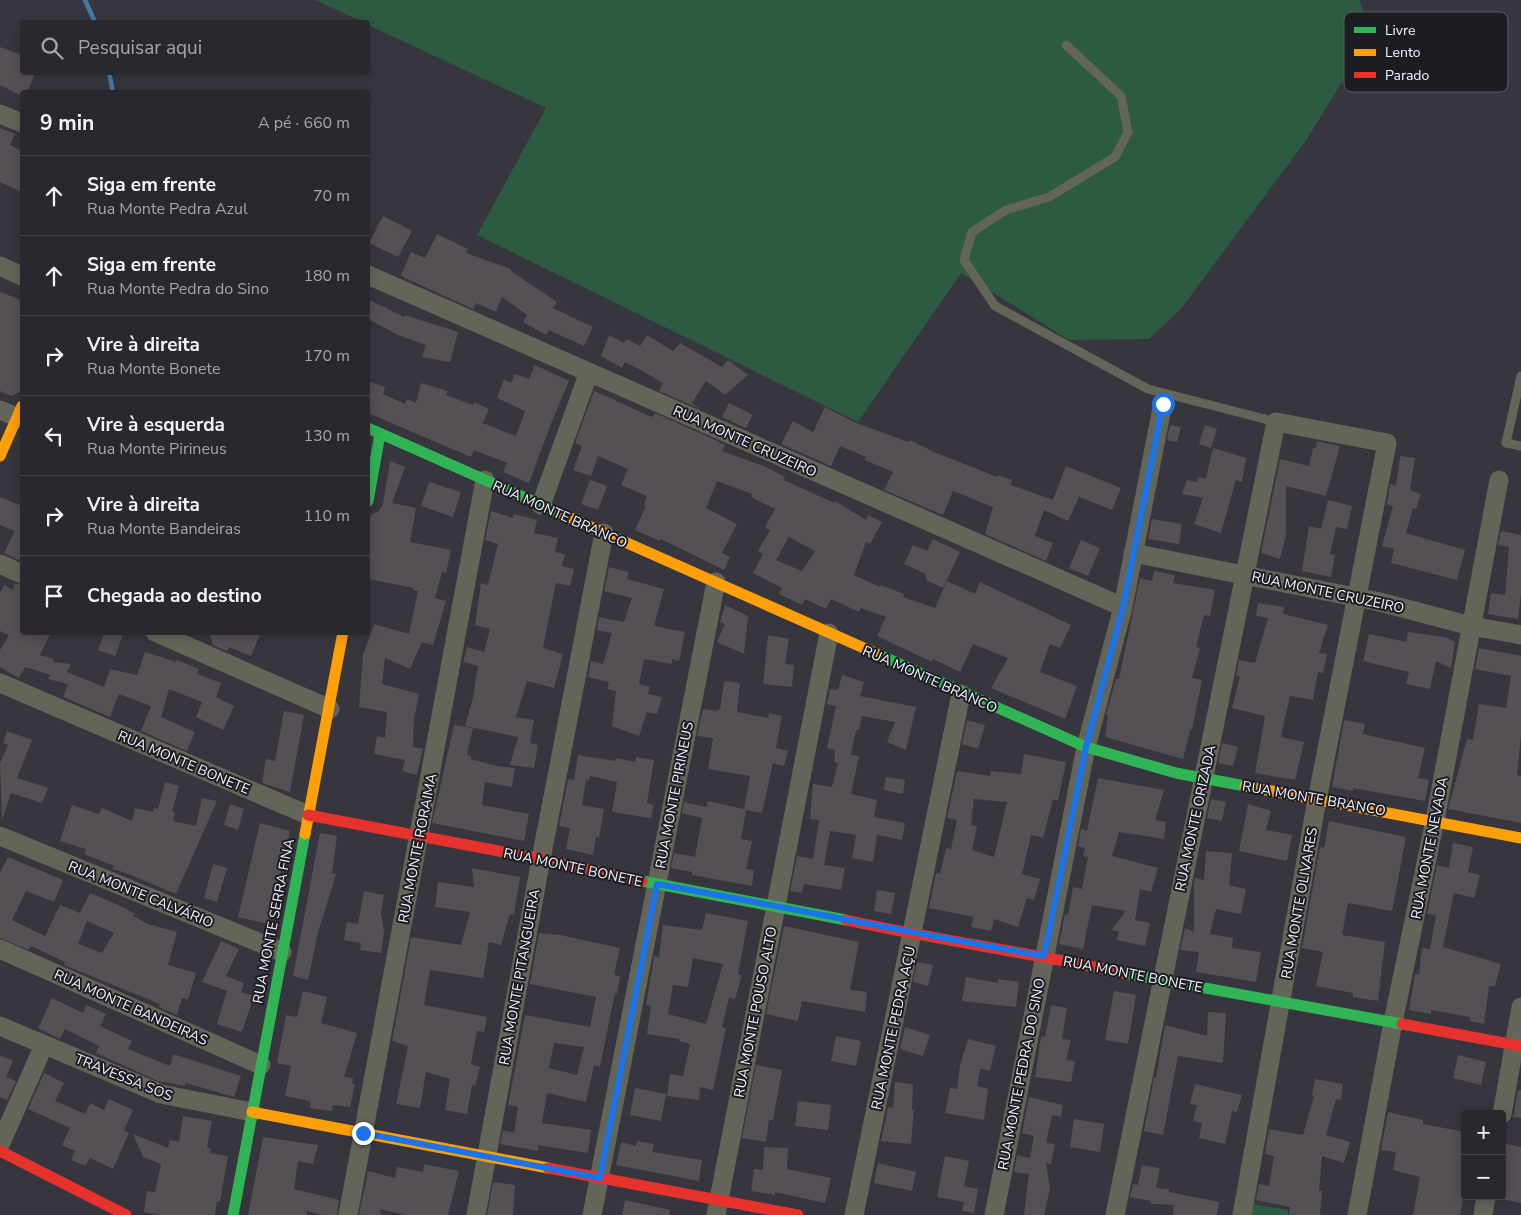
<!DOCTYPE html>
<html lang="pt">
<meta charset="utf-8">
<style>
body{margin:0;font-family:"Nunito Sans",sans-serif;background:#35343a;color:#f1f3f6}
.controls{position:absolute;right:15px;bottom:15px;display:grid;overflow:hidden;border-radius:5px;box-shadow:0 2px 12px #0003}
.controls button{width:45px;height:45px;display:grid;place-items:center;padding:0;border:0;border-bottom:1px solid #45444a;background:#29282e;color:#f1f3f6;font:25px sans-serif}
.stop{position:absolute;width:15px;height:15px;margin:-11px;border:4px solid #1a73e8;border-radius:50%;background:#fff}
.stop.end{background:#1a73e8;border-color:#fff;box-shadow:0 1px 5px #0008}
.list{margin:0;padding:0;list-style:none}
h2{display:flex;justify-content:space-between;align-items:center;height:65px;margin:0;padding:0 20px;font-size:21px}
h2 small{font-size:16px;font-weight:400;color:#a5a6aa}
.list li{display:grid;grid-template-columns:32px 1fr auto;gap:15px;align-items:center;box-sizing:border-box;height:80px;padding:0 20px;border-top:1px solid #45444a}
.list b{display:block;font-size:19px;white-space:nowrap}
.list p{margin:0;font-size:16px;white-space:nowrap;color:#a5a6aa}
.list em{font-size:16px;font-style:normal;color:#a5a6aa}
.icon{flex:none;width:28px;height:28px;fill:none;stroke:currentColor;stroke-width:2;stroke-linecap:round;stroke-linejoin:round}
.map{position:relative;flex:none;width:1521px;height:1215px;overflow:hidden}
.search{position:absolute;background:#29282e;box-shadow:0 2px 12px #0003;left:20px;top:20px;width:350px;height:55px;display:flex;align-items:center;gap:12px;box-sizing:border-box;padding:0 18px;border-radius:5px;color:#a5a6aa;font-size:19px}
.panel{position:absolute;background:#29282e;box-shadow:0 2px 12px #0003;left:20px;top:90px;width:350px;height:545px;border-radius:5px}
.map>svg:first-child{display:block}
</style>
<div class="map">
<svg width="1521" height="1215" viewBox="0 0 1521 1215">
<rect width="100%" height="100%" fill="#37363e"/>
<!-- green -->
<path fill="#2d5b41" d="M315 0H1359L1373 32 1305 142 1180 310 1149 339 1069 340 961 273 858 422 477 235 546 108 368 25V22H363Z
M1252 1204 1288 1210V1215H1250Z"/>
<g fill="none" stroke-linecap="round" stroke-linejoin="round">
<!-- stream -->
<path stroke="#4679a8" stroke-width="4.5" d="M85 0 95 22
M109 72 113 92"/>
</g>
<!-- building -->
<path fill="#545053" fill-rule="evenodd" d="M0 47 22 55V72H36L27 92H22V96L0 85Z
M0 128 15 134 10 145 22 151V192L0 182Z
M383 216 412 231 398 257 369 243Z
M437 234 468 249 466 253 511 269V271L557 302 553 308 593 327 584 346 549 330 546 335 523 322 527 315 502 297 496 312 476 303 473 309 401 276 411 252 425 258Z
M0 292 22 300V391L11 396 0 391Z
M368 299 404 317 405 315 458 332 450 362 422 357 426 345 398 335 368 319Z
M609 335 624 343 627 339 640 346 647 335 673 351 680 343 722 367 728 360 748 375 725 395 706 381 692 403 700 409 659 391 663 383 639 369 625 362 622 368 601 356Z
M535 365 569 381 552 421 529 483 503 472 507 463 474 450 471 457 368 413V381L385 387 383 394 405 404 407 399 416 403 421 383 448 391 446 395 473 405 474 402 489 409 483 423 516 436 525 411 497 398 504 379 511 383 515 374 529 379Z
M594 391 616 400V401L652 417 655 413 713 439 725 445 722 451 766 467 785 477 784 480 834 503 835 501 866 520 868 515 882 522 870 544 866 542 854 575 880 587 881 585 904 594 903 597 935 608 947 581 975 594 980 582 1071 625 1060 648 1050 644 1040 672 1077 686 1065 719 991 688 1008 658 973 644 960 672 933 659 932 662 877 636 886 617 861 608 859 612 831 599 826 609 805 599 802 605 779 594 782 588 753 573 763 554 758 551 770 530 765 527 775 509 751 497 752 494 717 481 706 508 737 524 722 553 730 557 724 570 661 539 660 541 635 530 646 506 644 505 647 496 621 485 628 469 598 456 591 476 573 470 582 446 575 443ZM789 537 815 551 802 571 776 560Z
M729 403 753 415 746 428 722 417Z
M825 407 854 422 908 442 910 440 934 452 997 477 998 475 1012 480 1011 485 1053 500 1066 466 1121 488 1112 510 1079 497 1068 521 1044 510 1035 536 1053 543 1046 561 985 534 993 507 953 491 943 515 884 490 893 472 865 460 866 457 840 446 831 466 781 444 793 421 813 432Z
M1170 425 1181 427 1177 442 1167 440Z
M1205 425 1217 429 1211 448 1199 444Z
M1317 441 1340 446 1326 496 1286 486V535L1280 559 1261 553 1280 459 1309 466 1313 448H1316Z
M1213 448 1246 458 1242 482 1236 480 1221 533 1194 524 1203 498 1182 494 1187 480 1197 482 1198 477 1206 478Z
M1400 456 1415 458 1410 490 1421 494 1416 509 1413 508 1406 533 1465 550 1457 580 1391 563 1394 549 1382 546 1393 506 1387 504 1390 484 1396 486Z
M390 461 405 467 392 503 416 508 410 542 451 550 446 573 442 572 435 598 446 601 433 645 422 642 410 669 385 658 382 684 419 694 414 719 413 747 423 749 417 775 402 771 405 760 374 754 377 736 385 738 387 712 359 707 363 655 374 624 409 634 418 591 413 590 414 588 368 579 369 532 368 529 371 515 379 511 383 504Z
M590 480 607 486 598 510 581 504Z
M429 482 461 492 453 517 421 506Z
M0 497 22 506V562L4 553 15 531 0 525Z
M1328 500 1352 506 1347 529 1336 527 1330 554 1335 555 1331 577 1302 571 1309 526 1321 529Z
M491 511 513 518 514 514 537 520 534 533 558 538 555 552 565 554 562 566 574 569 570 586 556 583 543 648 563 654 554 688 527 681 516 717 534 720 530 743 538 745 534 768 510 765 518 737 465 726 473 698 478 666 463 662 467 647 484 652 490 629 475 625 481 583 488 585 498 544 485 540Z
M1152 519 1182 524 1179 544 1148 539Z
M1501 531 1521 535V593L1518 619 1488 614 1491 593 1505 595 1509 547 1498 545Z
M933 539 960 552 943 588 926 580V574L904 564 913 545 927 551Z
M1081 540 1100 548 1088 576 1069 568Z
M609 567 629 572 627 579 664 589 654 626 685 632 679 661 672 659V664L644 659 639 684 650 687 648 694 662 697 657 714 647 712 639 736 612 726 616 691 607 689 609 682 588 677 591 661 603 664 612 633 597 630 599 617 624 622 632 598 604 591Z
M1154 571 1175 575 1173 583 1215 590 1210 616 1204 615 1196 647 1200 648 1192 678 1202 680 1192 730H1190L1183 759 1105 737 1108 715H1106L1116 679H1119L1140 578 1152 581Z
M15 583 22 585V632H51L40 655 54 659 53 662 71 664 67 672 104 687 110 669 137 675 145 652 176 662 177 660 199 669 197 674 221 683 216 697 234 706 223 730 196 717 202 702 169 689 161 717 195 732 187 751 141 731 151 706 119 694 110 717 63 697 68 684 48 679 51 675 25 667 19 678 0 667V650L9 635 0 631V593L4 585 13 590Z
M1258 603 1284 607 1283 614 1328 625 1319 653 1327 654 1323 673 1318 672 1313 700 1290 696 1284 722 1281 737 1304 742 1295 780 1255 773 1265 716 1232 708 1240 676H1236L1239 660 1255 663 1268 618 1256 616Z
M725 605 748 616 744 654 717 642 725 624 720 622Z
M105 632H124L115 656 98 650Z
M209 632H261L251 656 229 647 227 651 213 645Z
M1408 632 1445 637 1455 642 1451 668 1436 661 1430 689 1406 684 1409 672 1363 661 1369 634 1406 642Z
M768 635 789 639 785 664 794 665 792 687 763 684Z
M1479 648 1521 656V736L1517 775 1521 776V823L1448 809 1467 739 1473 740 1479 704 1506 708 1511 676 1475 669Z
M842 675 864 682 860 696 916 707 906 750 887 742 895 722 862 716 859 730H856L851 755 859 756 851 794 877 800 874 817 905 823 902 840 877 835 873 862 852 858 856 835 830 831 824 865 845 868 841 890 804 884 802 893 790 891 797 856 813 859 819 820 810 819 813 784 832 787 838 763 834 762 835 750 827 748 836 706 827 704 830 689 838 690Z
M724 681 740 683 737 712 768 718 769 713 782 716 776 748 788 751 784 766 773 763 762 813 746 810 741 839 752 841 746 869 754 870 752 886 692 875V872L671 868 674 853 695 857 702 818 682 813 684 802 706 807 708 801 744 809 750 776 708 769 713 738 697 736 703 709 717 711V709L720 710Z
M284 711 304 715 290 792 262 783 266 759 275 761Z
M967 720 985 725 978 749 962 744Z
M1344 720 1365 724 1363 734 1425 748 1418 778 1429 780 1425 801 1353 788V791L1332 787Z
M454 725 473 728 467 755 471 756V759L497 766 515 768 512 787 485 782 482 805 529 814 524 841 432 823Z
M7 731 32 740 17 778 48 788 42 803 11 793 2 820 0 763 8 745 3 743Z
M1222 743 1238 747 1233 766 1218 763Z
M1024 754 1066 762 1058 801 1053 799 1043 838 1031 835 1022 874 1040 879 1034 900 1027 898 1018 927 994 919 991 931 971 927 974 917 929 908 936 873 940 874 946 848 951 849 957 820 947 818 957 771 990 776 991 771 1021 774ZM974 799 1007 802 994 857 972 850 977 826 971 825Z
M578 755 615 761 616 758 635 762 636 757 654 760 647 803 654 805 651 818 612 812 617 782 590 776 589 781 586 780 582 805 604 809 599 838 596 837 593 855 566 849 570 828 559 826 568 779 574 780Z
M886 777 905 780 903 794 884 790Z
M1098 778 1164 790 1155 820 1166 822 1164 839 1119 832 1112 856 1158 868 1151 892 1140 889 1135 920 1150 923 1145 946 1117 940 1119 932 1111 930 1126 911 1092 905 1083 949 1059 944 1065 914 1068 915 1073 887 1082 889 1088 857 1083 856 1085 848 1078 846 1081 829 1087 831Z
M165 782 179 786 172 812 175 813 173 821 196 826 202 798 217 801 176 894 126 873 113 869 114 866 84 854 86 849 60 841 72 805 99 814 102 808 132 821 135 808 153 812 154 808 158 809Z
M1211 799 1226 802 1222 821 1207 818Z
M230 804 244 809 238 830 224 825Z
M1248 804 1271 811 1266 830 1292 835 1287 861 1239 851Z
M1329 821 1406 837 1392 911 1348 903 1342 935 1385 942 1378 1001 1353 997V993L1316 986 1323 952 1302 948 1320 847 1324 848Z
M260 823 290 831 268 924 238 917Z
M320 833 337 836 332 873 336 874 318 933 308 980 293 976Z
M1453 843 1473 847 1468 872 1480 875 1474 898 1454 893 1443 947 1501 964 1495 986H1489L1484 1024 1470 1021V1017L1431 1010V1014L1409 1010 1415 974H1419L1422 948 1430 949 1436 915 1427 914 1437 865 1449 868Z
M1206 851 1232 853 1229 885 1246 889 1241 914 1216 909 1210 934 1233 938 1232 948 1261 952 1256 982 1196 972 1199 952 1180 950 1185 928 1194 932V884L1195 878 1204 880Z
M8 857 63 880 54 902 26 891 12 920 45 936 60 905 80 913 90 893 125 908 135 914 133 916 148 924 177 932 168 965 196 973 188 999 182 998 177 1015 159 1007 160 1004 64 965 65 962 31 946 29 950 0 938V873ZM87 921 114 933 102 953 78 944Z
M213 864 227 868 217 902 204 898Z
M472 868 520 877 514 915 510 914 501 945 489 942 483 978 430 970 424 1005 487 1017 484 1032 477 1031 471 1064 480 1067 475 1086 472 1085 467 1114 445 1110 450 1079 426 1072 420 1108 396 1104 408 1046 392 1041 411 937 461 945 470 912 435 907 438 882 474 887Z
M877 890 895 893 891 914 874 911Z
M364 891 384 895 381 913 384 932 381 953 360 950 361 943 344 940 347 922 358 924Z
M706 913 748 921 738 974 742 975 735 999 729 998 722 1027 726 1028 713 1090 700 1087 699 1100 667 1096 670 1074 683 1076 690 1044 679 1041V1039L647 1034 651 1006 646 1005 654 956 659 957 663 925 702 930ZM693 958 723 964 706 1024 668 1014 673 985 688 987Z
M784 926 859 942 850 990 867 992 865 1012 802 1001 798 1021 766 1014Z
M539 933 560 935 620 948 614 975 620 976 617 994 615 993 600 1067 594 1065 586 1102 547 1093 542 1123 591 1130 588 1153 538 1145V1151L500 1144 503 1130 514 1133 518 1107 508 1105 525 1015 590 1027 596 997 530 984ZM554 1043 584 1047 577 1075 549 1068Z
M221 941 239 949 226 976 244 983 241 992 254 996 242 1032 217 1024 227 991 202 982Z
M917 962 933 965 928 986 913 982Z
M966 977 998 983V979L1019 982 1016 1007 962 1001Z
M303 991 327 997 321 1023 357 1033 344 1077 353 1078 352 1084H355L350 1107 333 1105 332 1111 310 1108V1101L285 1096 291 1066 277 1063 286 1015 297 1017Z
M1114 991 1136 995 1128 1044 1105 1040Z
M52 998 83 1013 87 1005 106 1014 100 1026 132 1041 128 1049 170 1066 173 1054 241 1076 234 1097 186 1083 185 1086 158 1081 96 1053 99 1046 65 1029 60 1039 38 1028Z
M1051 1005 1067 1008 1062 1039 1071 1040 1066 1060 1075 1061 1071 1082 1035 1077 1041 1036 1045 1037Z
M1208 1012 1226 1013 1223 1063 1178 1056 1163 1135 1144 1131 1154 1077 1156 1078 1165 1025 1207 1036Z
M905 1027 930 1035 923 1056 900 1049Z
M836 1036 861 1041 856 1066 831 1061Z
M968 1039 996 1046 990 1070 980 1069 977 1086 988 1089 984 1120 945 1113 950 1088 957 1089 960 1065Z
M0 1055 13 1061 6 1077 16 1081 7 1100 0 1097Z
M1458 1055 1486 1062 1481 1085 1453 1078Z
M756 1065 782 1070 773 1120H769L766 1142 742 1138Z
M44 1073 64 1083 55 1101 85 1114 90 1103 104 1110 109 1099 133 1110 124 1130 129 1133 113 1169 90 1158 85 1166 71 1160 75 1151 62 1145 70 1128 28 1109Z
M1315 1079 1343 1084 1341 1100 1336 1099 1326 1135 1350 1142 1344 1163 1322 1156 1319 1191H1322L1320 1215H1289L1290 1207 1256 1200 1259 1184 1269 1186 1274 1156 1265 1154 1269 1129 1303 1135 1314 1096 1312 1095Z
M895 1082 913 1084 912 1110H914L911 1144 881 1141 888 1107 893 1108Z
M1195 1084 1242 1095 1237 1112 1232 1111 1225 1144 1199 1138 1202 1123 1193 1121 1197 1105 1190 1104Z
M635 1088 666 1094 661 1121 630 1115Z
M1518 1090H1521V1118L1513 1117Z
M1029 1097 1063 1105 1061 1117 1052 1115 1046 1143 1055 1144 1051 1164 1046 1163 1050 1189 1044 1215H1024L1029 1174 1014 1172 1017 1155 1030 1158 1034 1136 1022 1133Z
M798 1101 831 1105 828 1130 795 1126Z
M1388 1112 1423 1120V1124L1465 1132V1190L1460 1215H1413L1420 1177 1393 1170 1396 1152 1381 1150Z
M183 1116 212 1121 207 1148 211 1149 210 1153 228 1156 220 1202 217 1201 215 1215H161L144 1212 147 1191 155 1192 161 1164 143 1157 133 1134 168 1148 170 1140 179 1142Z
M1074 1119 1104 1124 1100 1152 1070 1147Z
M263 1137 318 1145 313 1164 298 1161 294 1189 339 1200 337 1215H322L307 1211V1215H248Z
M637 1141 654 1144 652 1152 702 1160 699 1181 616 1165 621 1142 636 1146Z
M1502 1143 1521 1147V1203L1502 1199Z
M764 1147 788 1148 787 1169 831 1178 825 1203 775 1192V1195L751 1191 754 1169 763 1170Z
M945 1156 969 1161 964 1186 978 1189 974 1213 962 1211 964 1202 937 1197Z
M878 1163 916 1172 912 1191 874 1183Z
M424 1164 459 1171 448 1215H406L380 1209 381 1215H359L368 1171 395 1178 397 1167 423 1172Z
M1142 1165 1160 1168 1156 1188 1169 1189V1192L1219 1202 1217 1215H1173L1174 1205 1151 1204V1201L1130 1197 1133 1184 1138 1185Z
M493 1182 515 1185 513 1215H487Z
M625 1200 670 1210 669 1215H622Z"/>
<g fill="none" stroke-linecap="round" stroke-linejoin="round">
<!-- lane -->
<path stroke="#626558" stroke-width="9" d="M1066 45 1121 96 1128 132 1115 157 1049 197 1006 210 972 232 964 260 995 306 1148 389 1276 422
M1521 376 1506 443 1521 446"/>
<!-- street -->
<path stroke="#626558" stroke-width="19" d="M0 114 22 123
M0 266 22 276
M368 275 1123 607
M0 410 22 419
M541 505 589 372
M1133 553 1380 602 1471 626 1521 635
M0 564 22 574
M155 632 330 709
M0 683 308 815
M0 836 282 952
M0 949 261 1065
M0 1026 161 1094 252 1112
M1502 1114 1521 1007
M0 1145 44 1045
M348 1215 485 480
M476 1215 541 859 604 533
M592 1215 716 582
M716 1215 829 633
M854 1215 961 694
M994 1215 1086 747 1123 607 1163 403
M1115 1215 1276 422 1387 443 1317 800 1242 1215
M1357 1215 1393 1022 1435 820 1499 480
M1483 1215 1486 1196"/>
<!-- fast -->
<path stroke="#30b455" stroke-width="11" d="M368 428 564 515
M368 501 380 434
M875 653 1086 747 1176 773 1245 786
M642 881 846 920
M1123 973 1402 1024
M233 1215 305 834"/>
<!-- slow -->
<path stroke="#ff9f0a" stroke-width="11" d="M0 456 22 406
M564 515 875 653
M1245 786 1521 838
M305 834 343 632
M252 1112 548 1168"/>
<!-- jam -->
<path stroke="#e5322d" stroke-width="11" d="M308 815 541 859 642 881
M846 920C938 940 1031 953 1123 973
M1402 1024 1521 1046
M0 1151 126 1215
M548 1168 798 1215"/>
</g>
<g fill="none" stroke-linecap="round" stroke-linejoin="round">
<!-- route -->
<path stroke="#1a73e8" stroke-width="6" d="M363 1133 600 1178 657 884C786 907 915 934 1044 956L1086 747 1123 607 1163 404"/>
</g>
<g text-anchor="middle" stroke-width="4" stroke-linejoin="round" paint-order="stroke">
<!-- street labels -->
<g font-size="14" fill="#f4f4fe" stroke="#1c1c23">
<text transform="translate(745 441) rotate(24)" y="5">RUA MONTE CRUZEIRO</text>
<text transform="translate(560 514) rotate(24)" y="5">RUA MONTE BRANCO</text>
<text transform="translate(1328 592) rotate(12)" y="5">RUA MONTE CRUZEIRO</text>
<text transform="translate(930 679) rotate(24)" y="5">RUA MONTE BRANCO</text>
<text transform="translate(184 762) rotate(23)" y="5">RUA MONTE BONETE</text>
<text transform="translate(674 795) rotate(-79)" y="5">RUA MONTE PIRINEUS</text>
<text transform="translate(1314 798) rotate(10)" y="5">RUA MONTE BRANCO</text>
<text transform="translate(1195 818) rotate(-78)" y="5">RUA MONTE ORIZADA</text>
<text transform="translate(417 848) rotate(-79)" y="5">RUA MONTE RORAIMA</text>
<text transform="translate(1429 848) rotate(-79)" y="5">RUA MONTE NEVADA</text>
<text transform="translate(573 867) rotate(12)" y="5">RUA MONTE BONETE</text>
<text transform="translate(141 894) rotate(22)" y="5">RUA MONTE CALVÁRIO</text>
<text transform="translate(1299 903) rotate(-80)" y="5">RUA MONTE OLIVARES</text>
<text transform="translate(273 921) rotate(-79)" y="5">RUA MONTE SERRA FINA</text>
<text transform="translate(1133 974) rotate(11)" y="5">RUA MONTE BONETE</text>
<text transform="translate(519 977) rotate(-80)" y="5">RUA MONTE PITANGUEIRA</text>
<text transform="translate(131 1007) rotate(24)" y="5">RUA MONTE BANDEIRAS</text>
<text transform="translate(755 1012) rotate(-79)" y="5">RUA MONTE POUSO ALTO</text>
<text transform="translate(893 1028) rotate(-78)" y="5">RUA MONTE PEDRA AÇU</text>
<text transform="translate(1021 1074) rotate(-79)" y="5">RUA MONTE PEDRA DO SINO</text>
<text transform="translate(124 1077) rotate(22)" y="5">TRAVESSA SOS</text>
</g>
</g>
<!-- legend -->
<rect x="1344" y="12" width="164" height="80" rx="8" fill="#1c1c23" stroke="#5d5d65" stroke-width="1"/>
<rect x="1354" y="27" width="22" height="6" fill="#30b455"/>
<rect x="1354" y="49" width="22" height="7" fill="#ff9f0a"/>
<rect x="1354" y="72" width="22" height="6" fill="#e5322d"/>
<g font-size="14" fill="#f4f4fe">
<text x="1385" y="35">Livre</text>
<text x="1385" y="57">Lento</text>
<text x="1385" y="80">Parado</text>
</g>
</svg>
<div class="controls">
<button>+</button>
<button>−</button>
</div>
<div class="stop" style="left:1163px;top:404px"></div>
<div class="stop end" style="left:363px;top:1133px"></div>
<div class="search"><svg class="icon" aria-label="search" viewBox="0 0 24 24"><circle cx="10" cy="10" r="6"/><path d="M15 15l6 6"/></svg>Pesquisar aqui</div>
<section class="panel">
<h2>9 min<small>A pé · 660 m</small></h2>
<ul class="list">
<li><svg class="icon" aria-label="ahead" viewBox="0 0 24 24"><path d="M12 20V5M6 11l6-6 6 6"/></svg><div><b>Siga em frente</b><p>Rua Monte Pedra Azul</p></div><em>70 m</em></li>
<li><svg class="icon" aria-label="ahead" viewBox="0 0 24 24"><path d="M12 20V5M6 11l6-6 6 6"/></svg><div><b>Siga em frente</b><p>Rua Monte Pedra do Sino</p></div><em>180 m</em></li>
<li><svg class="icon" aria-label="right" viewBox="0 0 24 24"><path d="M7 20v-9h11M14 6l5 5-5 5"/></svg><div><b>Vire à direita</b><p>Rua Monte Bonete</p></div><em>170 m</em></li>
<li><svg class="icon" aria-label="left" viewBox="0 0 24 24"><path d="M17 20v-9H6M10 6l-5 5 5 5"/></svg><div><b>Vire à esquerda</b><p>Rua Monte Pirineus</p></div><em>130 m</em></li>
<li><svg class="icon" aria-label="right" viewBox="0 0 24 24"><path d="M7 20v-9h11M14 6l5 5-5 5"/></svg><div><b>Vire à direita</b><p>Rua Monte Bandeiras</p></div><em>110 m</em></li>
<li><svg class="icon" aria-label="arrive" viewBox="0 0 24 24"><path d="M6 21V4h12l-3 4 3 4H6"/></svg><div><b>Chegada ao destino</b></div></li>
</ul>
</section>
</div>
